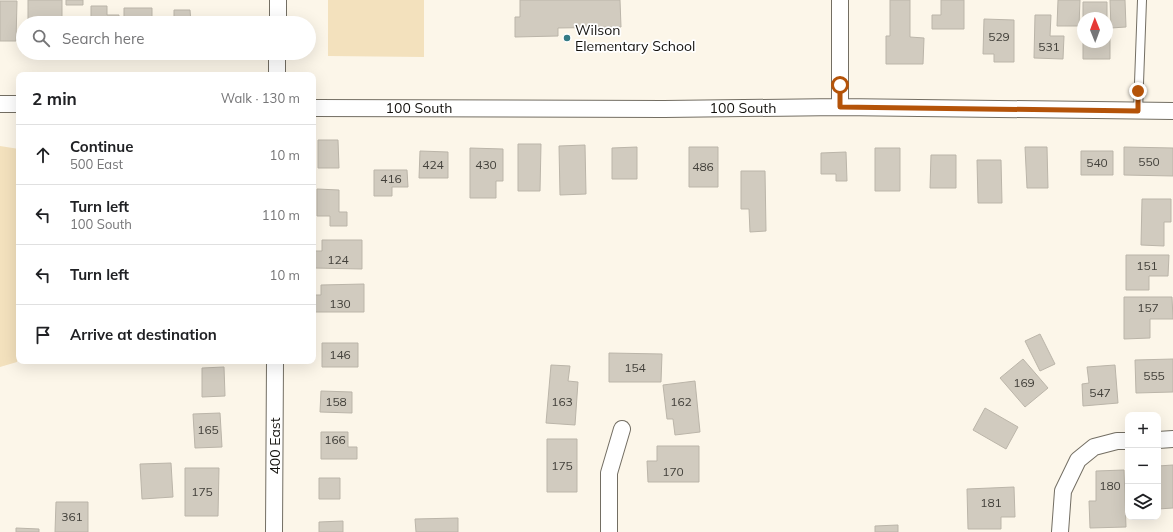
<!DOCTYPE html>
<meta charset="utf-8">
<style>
body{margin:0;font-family:Mulish,sans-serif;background:#f6f6f6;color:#202124}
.controls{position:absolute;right:12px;bottom:12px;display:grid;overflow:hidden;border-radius:8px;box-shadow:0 4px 16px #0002}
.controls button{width:36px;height:36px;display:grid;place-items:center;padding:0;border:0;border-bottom:1px solid #e0e0e0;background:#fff;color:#202124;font:20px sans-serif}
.compass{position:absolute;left:1077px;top:12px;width:36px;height:36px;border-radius:50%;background:#fff;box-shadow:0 4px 16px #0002;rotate:359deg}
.stop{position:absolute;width:12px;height:12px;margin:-9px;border:3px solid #b45309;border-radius:50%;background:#fff}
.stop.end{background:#b45309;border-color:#fff;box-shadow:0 1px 4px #0008}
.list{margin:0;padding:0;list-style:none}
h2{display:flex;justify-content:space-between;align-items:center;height:52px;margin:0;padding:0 16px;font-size:17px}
h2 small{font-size:13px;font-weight:400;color:#757577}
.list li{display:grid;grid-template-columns:26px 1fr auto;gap:12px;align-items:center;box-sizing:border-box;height:60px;padding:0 16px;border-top:1px solid #e0e0e0}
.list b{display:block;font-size:15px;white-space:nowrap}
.list p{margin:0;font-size:13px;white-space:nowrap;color:#757577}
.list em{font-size:13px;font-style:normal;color:#757577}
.icon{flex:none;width:22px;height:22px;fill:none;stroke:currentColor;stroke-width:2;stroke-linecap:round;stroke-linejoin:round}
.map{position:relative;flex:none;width:1173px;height:532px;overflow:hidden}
.search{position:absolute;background:#fff;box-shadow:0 4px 16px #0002;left:16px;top:16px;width:300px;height:44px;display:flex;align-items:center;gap:10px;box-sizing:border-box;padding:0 14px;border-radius:22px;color:#757577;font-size:15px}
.panel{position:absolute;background:#fff;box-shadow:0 4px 16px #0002;left:16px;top:72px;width:300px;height:292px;border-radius:8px}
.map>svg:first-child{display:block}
</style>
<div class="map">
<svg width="1173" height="532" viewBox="0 0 1173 532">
<rect width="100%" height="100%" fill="#fcf6e9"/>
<!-- green -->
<path fill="#f3e1bd" d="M328 0H424V57L328 56Z
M0 146 19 149 17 362 0 367Z"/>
<!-- building -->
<path fill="#d1cbbf" stroke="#bbb5a9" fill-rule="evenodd" d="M28 0H62V23H28Z
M66 0H83V5H66Z
M520 0H620L621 27 558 28V36L515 37V17H520Z
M890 0H910V37L924 38 923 64H886V36H890Z
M941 0H964V29H932V15H941Z
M1058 0H1080L1079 26H1057Z
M1110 0H1125L1126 27 1111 28Z
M0 1H17L16 41H0Z
M1083 2H1107V34L1110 35V59H1083ZM1083 18H1107V42H1083Z
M91 6H107V15H119L118 23H91Z
M124 8H152V23H124Z
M174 10H190L191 23H164V17H174Z
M1035 15H1051L1050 36H1064L1063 59 1034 58Z
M984 19 1014 20V62H994V54H983Z
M29 53H50V55L29 56Z
M124 53H142V56H124Z
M210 53H242V56H210Z
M318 140H338L339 168H318Z
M518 144H541L540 191H518Z
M585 145 586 194 560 195 559 146Z
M637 147V179H612V148Z
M689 147H718V187H689Z
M1025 147H1047L1048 188H1027Z
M1124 147 1173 148V176L1124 175Z
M470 148 503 149V181H496V198H470Z
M875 148H900V191H875Z
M420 151 448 152V178H419Z
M1081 151H1113V175H1081Z
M846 152 847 181H836V174H821V153Z
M931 155H956V188H930Z
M977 160H1001L1002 203H978Z
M374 170H407L408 187H392V196H374Z
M741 171H765L766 231 750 232 749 209H741Z
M317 189 339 190V212H347V226H330V216H317Z
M1142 199H1171V222H1164V246L1141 245Z
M322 240H362V269L314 268 315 251H322Z
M1126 255H1169L1168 276H1149V290H1126Z
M364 284V312H315V295H321V285Z
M1124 297H1172L1173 319H1150V338L1124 339Z
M1040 334 1055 364 1040 371 1025 341Z
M322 343H358V367H322Z
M609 353 662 354 661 382H609Z
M1023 359 1048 388 1025 407 1000 378Z
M1173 359V392L1136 393 1135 360Z
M551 365 570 366 568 381 578 382 575 425 546 423Z
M1115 365 1118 403 1083 406 1082 384 1089 383 1087 367Z
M224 367 225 396 202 397V368Z
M695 381 700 432 675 435 673 419H667L663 385Z
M321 391 352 392V413L320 412Z
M985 408 1018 427 1006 449 973 430Z
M220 413 222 447 195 448 193 414Z
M321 432H348V447H357V459H321Z
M547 439H577V492H547Z
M657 446H699V482H648L647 461H657Z
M171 463 173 497 142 499 140 464Z
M1173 465V508L1158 509V466Z
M185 468H219L218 516H185Z
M1124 470 1126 527 1090 528 1089 501H1096V471Z
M319 478H340V499H319Z
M1014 487 1015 517H1001V529H968L967 489Z
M56 502H88V532H55Z
M458 518V532H416L415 519Z
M343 521V532H319V522Z
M898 525V532H875V526Z
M16 528 39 529V532H16Z"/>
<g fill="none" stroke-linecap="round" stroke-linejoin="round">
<defs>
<path id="service" d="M1138 111 1142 0"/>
<path id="minor" d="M278 23V0
M277 75V53
M0 104H19
M840 107V0
M313 108 664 109 840 107 1173 111
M1158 440 1173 439
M274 532 275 361
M609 532V473L622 429
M1060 532 1063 491 1078 460 1094 447 1117 441H1128"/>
</defs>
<!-- service casing -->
<use href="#service" stroke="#736e63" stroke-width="10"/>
<!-- minor casing -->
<use href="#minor" stroke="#736e63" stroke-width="18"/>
<!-- service -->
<use href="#service" stroke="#fff" stroke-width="8"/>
<!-- minor -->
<use href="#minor" stroke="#fff" stroke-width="16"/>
</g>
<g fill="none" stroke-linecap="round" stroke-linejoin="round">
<!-- route -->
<path stroke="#b45309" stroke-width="5" d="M840 85V107L1138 111V91"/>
</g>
<!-- markers -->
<circle fill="#347b85" stroke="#fff" stroke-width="1.5" cx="567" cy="38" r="4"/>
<g text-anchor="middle" stroke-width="3.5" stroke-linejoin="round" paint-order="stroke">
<!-- number labels -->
<g font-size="12" fill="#42403a">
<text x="999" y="41">529</text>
<text x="1049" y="51">531</text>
<text x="1149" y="166">550</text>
<text x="1097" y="167">540</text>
<text x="433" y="169">424</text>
<text x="486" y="169">430</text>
<text x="703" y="171">486</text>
<text x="391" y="183">416</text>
<text x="338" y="264">124</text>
<text x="1147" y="270">151</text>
<text x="340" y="308">130</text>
<text x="1148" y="312">157</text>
<text x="340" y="359">146</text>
<text x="635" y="372">154</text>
<text x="1154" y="380">555</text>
<text x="1024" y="387">169</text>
<text x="1100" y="397">547</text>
<text x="336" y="406">158</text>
<text x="562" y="406">163</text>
<text x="681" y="406">162</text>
<text x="208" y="434">165</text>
<text x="335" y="444">166</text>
<text x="562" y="470">175</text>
<text x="673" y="476">170</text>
<text x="1110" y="490">180</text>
<text x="202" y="496">175</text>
<text x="991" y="507">181</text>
<text x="72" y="521">361</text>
</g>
<!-- poi labels -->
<g font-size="14" fill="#13110d" stroke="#fff" text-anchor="start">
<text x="575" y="35">Wilson<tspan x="575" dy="16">Elementary School</tspan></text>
</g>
<!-- street labels -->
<g font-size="14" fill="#13110d" stroke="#fff">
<text x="419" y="113">100 South</text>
<text x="743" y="113">100 South</text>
<text transform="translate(275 446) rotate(-90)" y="5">400 East</text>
</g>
</g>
</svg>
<div class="controls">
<button>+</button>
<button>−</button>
<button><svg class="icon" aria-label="layers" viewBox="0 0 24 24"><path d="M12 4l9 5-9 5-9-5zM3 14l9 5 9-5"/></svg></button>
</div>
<svg class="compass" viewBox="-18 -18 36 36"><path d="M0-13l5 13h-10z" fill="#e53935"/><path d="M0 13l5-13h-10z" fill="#757577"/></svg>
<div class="stop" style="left:840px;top:85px"></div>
<div class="stop end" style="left:1138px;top:91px"></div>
<div class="search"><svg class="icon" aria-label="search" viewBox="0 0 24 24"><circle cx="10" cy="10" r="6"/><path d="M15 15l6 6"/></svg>Search here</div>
<section class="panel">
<h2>2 min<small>Walk · 130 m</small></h2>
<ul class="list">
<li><svg class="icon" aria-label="ahead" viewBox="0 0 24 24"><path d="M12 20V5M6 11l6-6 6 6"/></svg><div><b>Continue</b><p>500 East</p></div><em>10 m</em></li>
<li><svg class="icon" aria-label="left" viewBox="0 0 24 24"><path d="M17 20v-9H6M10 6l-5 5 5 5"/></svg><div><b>Turn left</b><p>100 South</p></div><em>110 m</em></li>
<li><svg class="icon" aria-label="left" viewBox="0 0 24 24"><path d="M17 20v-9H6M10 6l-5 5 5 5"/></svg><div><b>Turn left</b></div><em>10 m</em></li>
<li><svg class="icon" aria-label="arrive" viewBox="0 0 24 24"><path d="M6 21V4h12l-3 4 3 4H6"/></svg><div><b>Arrive at destination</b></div></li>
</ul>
</section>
</div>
